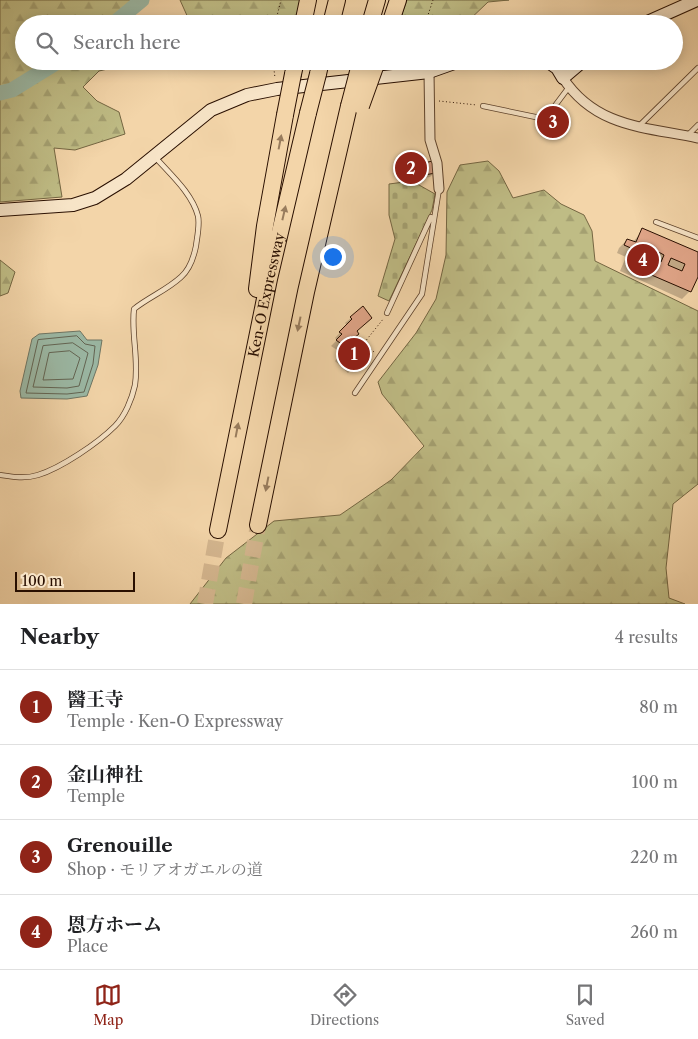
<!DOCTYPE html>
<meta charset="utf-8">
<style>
body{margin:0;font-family:"Libre Caslon Text","Noto Serif JP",serif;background:#f6f6f6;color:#202124}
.scale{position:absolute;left:15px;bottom:12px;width:120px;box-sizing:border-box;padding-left:5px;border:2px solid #290f00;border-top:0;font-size:14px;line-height:18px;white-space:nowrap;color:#290f00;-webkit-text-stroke:4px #f7e4c7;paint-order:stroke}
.you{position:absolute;left:332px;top:256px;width:18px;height:18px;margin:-12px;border:4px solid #fff;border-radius:50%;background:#1a73e8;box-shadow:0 0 0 8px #1a73e833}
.badge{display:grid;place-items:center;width:32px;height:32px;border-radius:50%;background:#8f2418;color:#fff;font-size:16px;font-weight:700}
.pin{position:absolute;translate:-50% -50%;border:2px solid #fff;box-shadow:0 1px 5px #0006}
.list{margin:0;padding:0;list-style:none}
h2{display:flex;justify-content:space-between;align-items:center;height:65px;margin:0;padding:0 20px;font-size:21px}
h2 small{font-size:16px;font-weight:400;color:#757577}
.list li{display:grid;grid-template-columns:32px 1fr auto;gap:15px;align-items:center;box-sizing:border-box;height:75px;padding:0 20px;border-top:1px solid #e0e0e0}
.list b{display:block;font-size:19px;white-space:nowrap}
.list p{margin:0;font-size:16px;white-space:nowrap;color:#757577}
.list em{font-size:16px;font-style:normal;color:#757577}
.icon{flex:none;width:28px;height:28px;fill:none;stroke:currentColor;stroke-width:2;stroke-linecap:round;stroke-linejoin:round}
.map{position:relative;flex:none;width:698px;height:604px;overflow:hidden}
.search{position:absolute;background:#fff;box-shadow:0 2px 12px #0003;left:15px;right:15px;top:15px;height:55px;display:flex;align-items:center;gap:12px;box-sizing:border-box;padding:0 18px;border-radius:28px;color:#757577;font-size:19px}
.sheet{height:365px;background:#fff}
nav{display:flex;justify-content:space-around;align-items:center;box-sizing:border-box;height:70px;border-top:1px solid #e0e0e0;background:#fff;font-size:14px;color:#757577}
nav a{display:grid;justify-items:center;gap:2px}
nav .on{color:#8f2418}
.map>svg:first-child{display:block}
</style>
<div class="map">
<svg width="698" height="604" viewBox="0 0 698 604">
<defs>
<pattern id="forest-firs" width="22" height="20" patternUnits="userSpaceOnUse" patternTransform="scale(1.25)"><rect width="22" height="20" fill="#bfbc85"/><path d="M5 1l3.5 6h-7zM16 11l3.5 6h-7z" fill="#a4a071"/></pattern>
<pattern id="cemetery-stones" width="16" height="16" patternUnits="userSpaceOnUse" patternTransform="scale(1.25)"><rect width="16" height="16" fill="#bfbc85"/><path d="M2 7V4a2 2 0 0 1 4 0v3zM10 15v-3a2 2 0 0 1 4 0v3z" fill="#a4a071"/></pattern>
</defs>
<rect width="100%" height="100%" fill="#f3d5a9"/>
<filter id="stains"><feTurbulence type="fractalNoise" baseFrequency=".004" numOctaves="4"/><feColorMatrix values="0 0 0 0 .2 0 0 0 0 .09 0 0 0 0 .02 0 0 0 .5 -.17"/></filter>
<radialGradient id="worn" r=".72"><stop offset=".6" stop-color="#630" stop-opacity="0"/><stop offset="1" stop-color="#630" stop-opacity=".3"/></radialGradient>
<!-- forest -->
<path fill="url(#forest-firs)" stroke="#746642" d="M0 0H144L123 24H24V61H128L129 64 99 71 83 87 97 101 119 112 125 134 75 150 54 148 62 197 0 202Z
M180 0H300L296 24H193L189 20Z
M407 0H509L488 2 465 24H408L402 14Z
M488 161 499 171 513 198 544 190 561 204 584 215 592 231 595 261 698 311V484L673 504 666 568 669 598 685 604H190L226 558 274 521 340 515 391 480 424 446 382 394 378 382 416 333 436 299 446 255 447 192 460 165Z
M0 260 15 272 8 293 0 296Z"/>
<!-- cemetery -->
<path fill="url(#cemetery-stones)" stroke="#746642" d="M412 181 435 194 432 210 389 301 378 296 395 239 389 215V184Z"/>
<!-- water -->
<path fill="#9bb9a6" stroke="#6d7564" d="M80 331 87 340H102L98 365 87 396 67 399 21 398 20 391 32 339 39 334Z"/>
<!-- shadow -->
<path fill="#0003" d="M552 116 564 130 560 134 546 131 548 119Z
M418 165 434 173 430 177 416 179 415 169Z
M412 166 413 169 407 171V168Z
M643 230 698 254V274L690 291 682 299 620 271 626 257 617 253 619 248 627 240 633 242Z
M363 308 357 334 337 350 331 346 337 340 335 338 347 325 345 323Z
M354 342 367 354 348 373 335 361Z"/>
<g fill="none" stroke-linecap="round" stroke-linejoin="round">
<!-- shore -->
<path stroke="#626453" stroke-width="1" d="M77 336 85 344 95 346 93 364 84 392 67 394 26 393 38 340Z
M73 343 88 353 79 386 67 388 33 387 43 346Z
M70 351 80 358 73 379 43 380 49 353Z"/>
<!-- river -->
<path stroke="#9bb9a6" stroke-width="15" d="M113 24 142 0
M0 93 12 90 59 61"/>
</g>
<!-- building -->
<path fill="#dfa487" stroke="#290f00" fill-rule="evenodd" d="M551 114 567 120 565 131 548 127Z
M433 161 435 173 420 176 418 164Z
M642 228 698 252V277L691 292 626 264 633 249 624 245 627 239 636 242ZM651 248 664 255 661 262 648 256ZM671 258 685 264 682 271 668 265Z
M363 306 372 318 357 331 359 334 354 338 352 336 344 346 336 340 342 334 339 332 352 319 350 317Z
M354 340 368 354 354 369 340 354Z"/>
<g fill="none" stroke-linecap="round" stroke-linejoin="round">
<!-- highway-tunnel -->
<path stroke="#d5b790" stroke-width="16" stroke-dasharray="16 8" stroke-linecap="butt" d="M205 604 218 530
M244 604 258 525"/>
<defs>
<path id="lane" d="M483 106 545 119 569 87
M638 127 698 68
M688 135 698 125
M656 222 698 238
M387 313 431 217
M355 393 422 294 439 189
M0 475C13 477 25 479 38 475 61 468 98 443 115 426 125 416 132 399 135 385 139 359 131 334 134 309 149 297 167 290 181 277 189 270 194 256 196 246 197 237 200 225 198 216 192 193 170 174 155 157"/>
<path id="street" d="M429 72 430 140 437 163 439 189
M563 78C596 128 646 127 698 138"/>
<path id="secondary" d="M643 24 697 0
M547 61 557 68 563 78 583 61
M0 210 73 205 95 198 126 179 211 110 247 95 277 89 429 72 460 61"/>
<g id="highway">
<path d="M303 24 308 0"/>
<path d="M331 24 337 0"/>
<path d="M370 24 377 0"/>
<path d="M390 24 398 0"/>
<path d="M293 74 296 61"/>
<path d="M318 74 321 61"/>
<path d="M257 289 265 226 285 115"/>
<path d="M258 525 306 292 349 106"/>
<path id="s1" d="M218 530 269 279 308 113"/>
</g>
</defs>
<!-- lane casing -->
<use href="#lane" stroke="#5c402a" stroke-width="6"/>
<!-- street casing -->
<use href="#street" stroke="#5c402a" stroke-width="11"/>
<!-- secondary casing -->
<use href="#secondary" stroke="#290f00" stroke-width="14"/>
<!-- highway casing -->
<use href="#highway" stroke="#290f00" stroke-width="18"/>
<!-- path -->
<path stroke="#290f00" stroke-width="1" stroke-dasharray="1 2.5" stroke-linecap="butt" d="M275 24 281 0
M425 24 433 0
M273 61 275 78
M439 101 477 105
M374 352 364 343 384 318"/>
<!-- lane -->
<use href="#lane" stroke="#f7e4c7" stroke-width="4.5"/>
<!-- street -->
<use href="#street" stroke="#f7e4c7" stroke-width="9"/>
<!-- secondary -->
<use href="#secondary" stroke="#f7e4c7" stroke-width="12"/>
<!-- highway -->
<use href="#highway" stroke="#f3d5a9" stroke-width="16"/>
<defs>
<path id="highway-bridge" d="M349 106 359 68
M361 106 375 67
M308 113 318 74
M285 115 293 74"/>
</defs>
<!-- highway-bridge casing -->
<use href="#highway-bridge" stroke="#290f00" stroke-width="18" stroke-linecap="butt"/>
<!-- highway-bridge -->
<use href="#highway-bridge" stroke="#f3d5a9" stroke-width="16"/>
</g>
<!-- one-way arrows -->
<defs><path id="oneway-solid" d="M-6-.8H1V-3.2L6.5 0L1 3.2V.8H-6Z" transform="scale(1.25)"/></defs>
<g fill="#987c5d">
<use href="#oneway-solid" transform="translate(280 142) rotate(-79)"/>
<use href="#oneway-solid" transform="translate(284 213) rotate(-77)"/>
<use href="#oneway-solid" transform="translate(299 324) rotate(102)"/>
<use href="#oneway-solid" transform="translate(237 430) rotate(-79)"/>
<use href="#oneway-solid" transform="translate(267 484) rotate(101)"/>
</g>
<g text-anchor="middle" stroke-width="5" stroke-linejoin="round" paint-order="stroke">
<!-- street labels -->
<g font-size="14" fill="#290f00" stroke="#f7e4c7">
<text dy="5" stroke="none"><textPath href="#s1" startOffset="240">Ken-O Expressway</textPath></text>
</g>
</g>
<rect width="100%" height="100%" filter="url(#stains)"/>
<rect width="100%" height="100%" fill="url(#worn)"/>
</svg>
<div class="scale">100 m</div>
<div class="you"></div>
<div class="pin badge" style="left:354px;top:354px">1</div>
<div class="pin badge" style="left:411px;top:168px">2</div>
<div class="pin badge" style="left:553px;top:122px">3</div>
<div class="pin badge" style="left:643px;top:260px">4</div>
<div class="search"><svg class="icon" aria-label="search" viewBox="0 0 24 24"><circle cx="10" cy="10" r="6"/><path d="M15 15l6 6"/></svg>Search here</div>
</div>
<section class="sheet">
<h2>Nearby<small>4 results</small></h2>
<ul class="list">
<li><span class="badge">1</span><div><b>醫王寺</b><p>Temple · Ken-O Expressway</p></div><em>80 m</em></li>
<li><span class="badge">2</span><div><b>金山神社</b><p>Temple</p></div><em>100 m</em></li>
<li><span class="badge">3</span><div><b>Grenouille</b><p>Shop · モリアオガエルの道</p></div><em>220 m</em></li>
<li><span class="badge">4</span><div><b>恩方ホーム</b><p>Place</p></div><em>260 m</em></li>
</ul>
</section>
<nav>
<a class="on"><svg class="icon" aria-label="map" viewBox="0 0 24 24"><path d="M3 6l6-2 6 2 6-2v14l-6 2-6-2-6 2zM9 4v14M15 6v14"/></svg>Map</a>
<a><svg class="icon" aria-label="directions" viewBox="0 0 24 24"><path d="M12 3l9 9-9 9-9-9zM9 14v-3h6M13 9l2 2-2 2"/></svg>Directions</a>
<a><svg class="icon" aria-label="saved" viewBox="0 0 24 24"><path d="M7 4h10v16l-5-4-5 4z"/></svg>Saved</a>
</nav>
